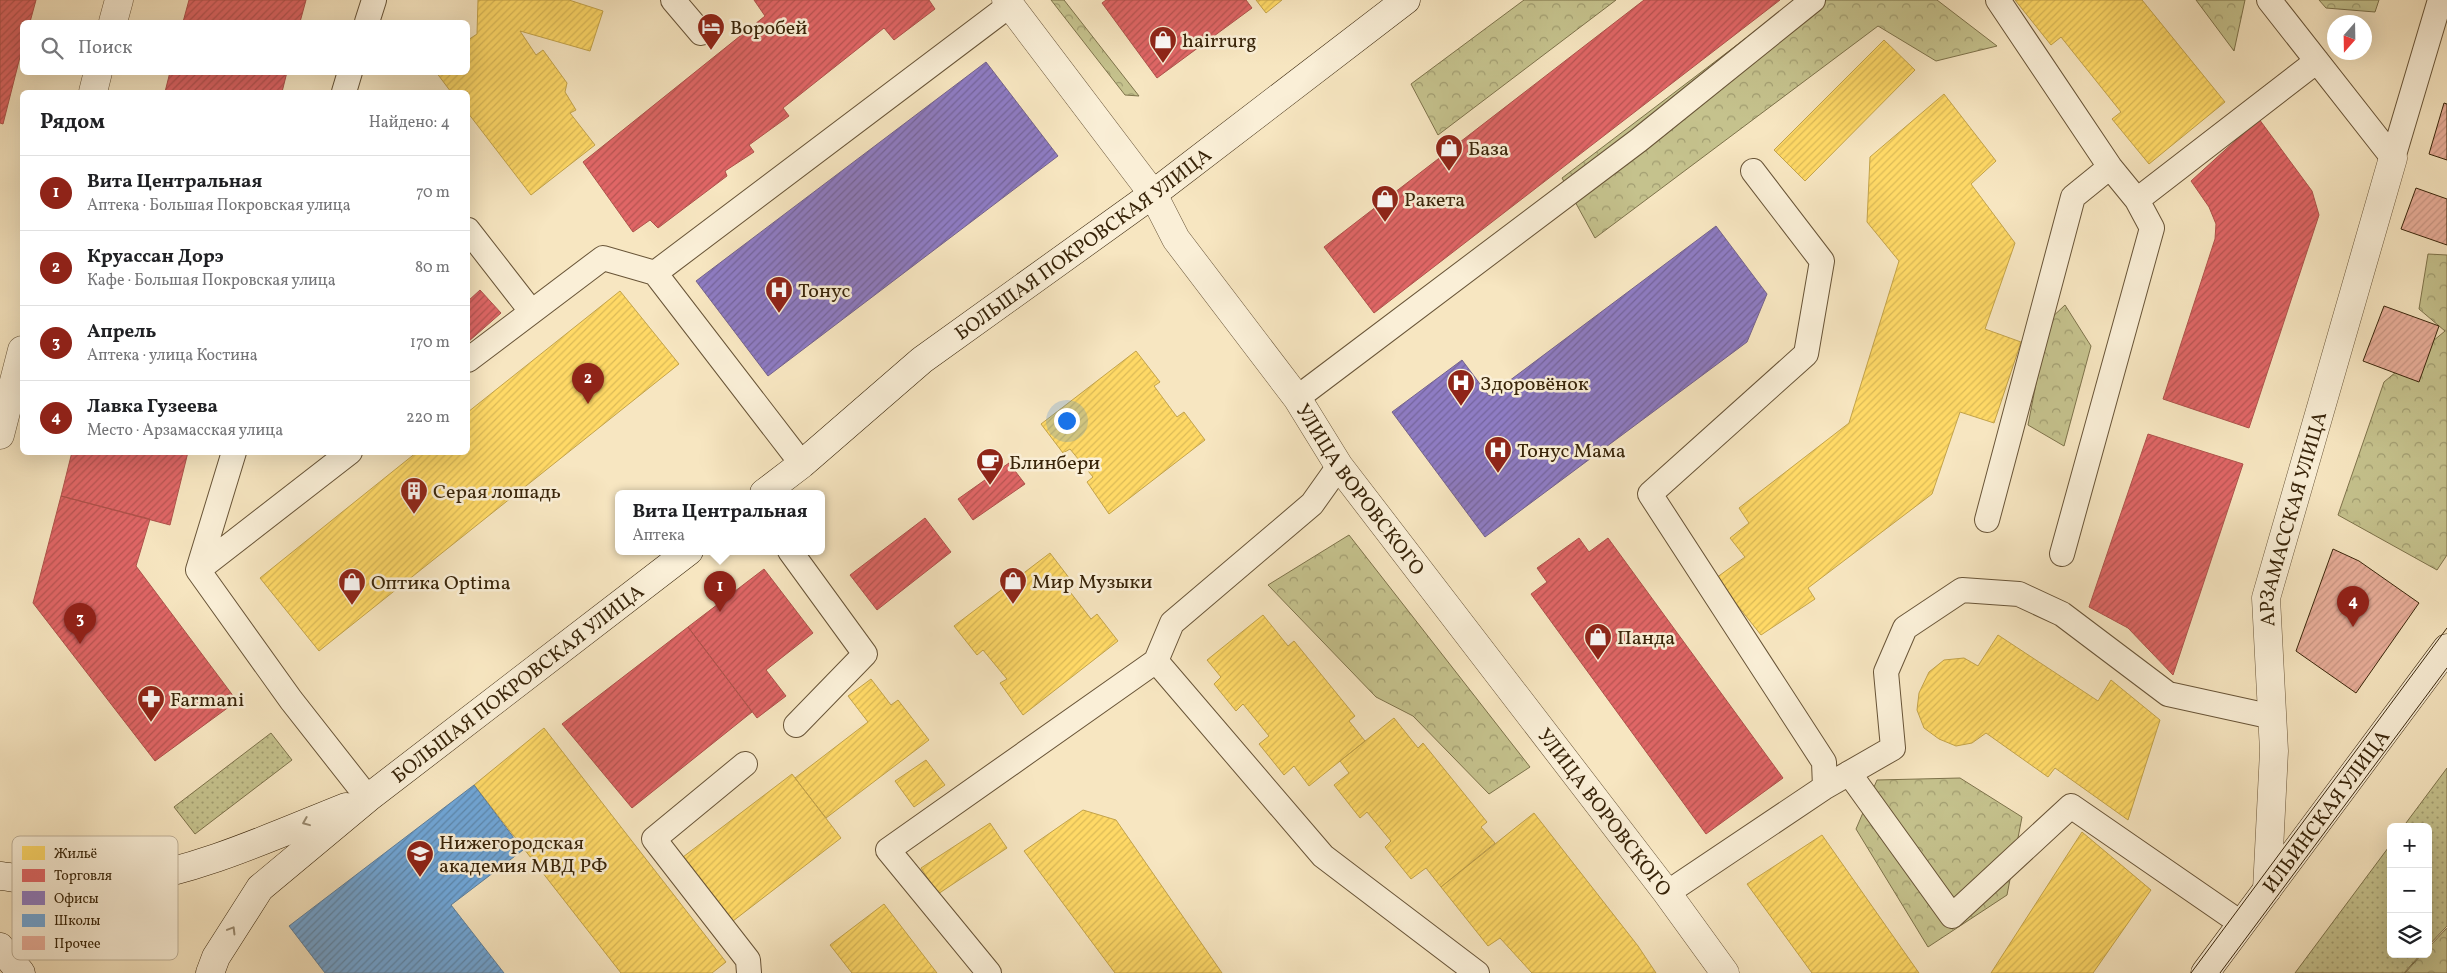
<!DOCTYPE html>
<html lang="ru">
<meta charset="utf-8">
<style>
body{margin:0;font-family:Vollkorn,serif;background:#f2f2f2;color:#202124}
.controls{position:absolute;right:15px;bottom:15px;display:grid;overflow:hidden;border-radius:8px;box-shadow:0 5px 20px #0002}
.controls button{width:45px;height:45px;display:grid;place-items:center;padding:0;border:0;border-bottom:1px solid #e0e0e0;background:#fff;color:#202124;font:25px sans-serif}
.compass{position:absolute;left:2327px;top:15px;width:45px;height:45px;border-radius:50%;background:#fff;box-shadow:0 5px 20px #0002;rotate:200deg}
.you{position:absolute;left:1066px;top:420px;width:18px;height:18px;margin:-12px;border:4px solid #fff;border-radius:50%;background:#1a73e8;box-shadow:0 0 0 8px #1a73e833}
.badge{display:grid;place-items:center;width:32px;height:32px;border-radius:50%;background:#8f2418;color:#fff;font-size:16px;font-weight:700}
.pin{position:absolute;translate:-50% -41px;filter:drop-shadow(0 1px 2px #0008)}
.pin::after{content:'';position:absolute;top:26px;width:18px;height:15px;background:inherit;clip-path:polygon(0 0,100% 0,50% 100%)}
.popup{position:absolute;left:615px;top:490px;width:210px;height:65px;box-sizing:border-box;display:grid;place-content:center;border-radius:8px;background:#fff;filter:drop-shadow(0 1px 4px #0005);font-size:16px;white-space:nowrap;color:#757577}
.popup b{font-size:19px;color:#202124}
.popup::after{content:'';position:absolute;left:50%;top:100%;margin-left:-10px;border:10px solid transparent;border-top-color:#fff}
.list{margin:0;padding:0;list-style:none}
h2{display:flex;justify-content:space-between;align-items:center;height:65px;margin:0;padding:0 20px;font-size:21px}
h2 small{font-size:16px;font-weight:400;color:#757577}
.list li{display:grid;grid-template-columns:32px 1fr auto;gap:15px;align-items:center;box-sizing:border-box;height:75px;padding:0 20px;border-top:1px solid #e0e0e0}
.list b{display:block;font-size:19px;white-space:nowrap}
.list p{margin:0;font-size:16px;white-space:nowrap;color:#757577}
.list em{font-size:16px;font-style:normal;color:#757577}
.icon{flex:none;width:28px;height:28px;fill:none;stroke:currentColor;stroke-width:2;stroke-linecap:round;stroke-linejoin:round}
.map{position:relative;flex:none;width:2447px;height:973px;overflow:hidden}
.search{position:absolute;background:#fff;box-shadow:0 5px 20px #0002;left:20px;top:20px;width:450px;height:55px;display:flex;align-items:center;gap:12px;box-sizing:border-box;padding:0 18px;border-radius:8px;color:#757577;font-size:19px}
.panel{position:absolute;background:#fff;box-shadow:0 5px 20px #0002;left:20px;top:90px;width:450px;height:365px;border-radius:8px}
.map>svg:first-child{display:block}
</style>
<div class="map">
<svg width="2447" height="973" viewBox="0 0 2447 973">
<defs>
<pattern id="grass-dots" width="8" height="8" patternUnits="userSpaceOnUse" patternTransform="scale(1.25)"><rect width="8" height="8" fill="#c5c28d"/><path d="M2 2h.1M6 6h.1" fill="none" stroke="#a19d71" stroke-width="1.8" stroke-linecap="round"/></pattern>
<pattern id="forest-crowns" width="20" height="18" patternUnits="userSpaceOnUse" patternTransform="scale(1.25)"><rect width="20" height="18" fill="#c5c28d"/><path d="M2 6a3 3 0 1 1 6 0M12 15a3 3 0 1 1 6 0" fill="none" stroke="#a19d71"/></pattern>
<pattern id="homes-hatch" width="6" height="6" patternUnits="userSpaceOnUse" patternTransform="scale(1.25)"><rect width="6" height="6" fill="#ffd966"/><path d="M-1 1l2-2M0 6l6-6M5 7l2-2" fill="none" stroke="#dbba57"/></pattern>
<pattern id="shops-hatch" width="6" height="6" patternUnits="userSpaceOnUse" patternTransform="scale(1.25)"><rect width="6" height="6" fill="#e06666"/><path d="M-1 1l2-2M0 6l6-6M5 7l2-2" fill="none" stroke="#b75452"/></pattern>
<pattern id="offices-hatch" width="6" height="6" patternUnits="userSpaceOnUse" patternTransform="scale(1.25)"><rect width="6" height="6" fill="#8e7cc3"/><path d="M-1 1l2-2M0 6l6-6M5 7l2-2" fill="none" stroke="#75659d"/></pattern>
<pattern id="schools-hatch" width="6" height="6" patternUnits="userSpaceOnUse" patternTransform="scale(1.25)"><rect width="6" height="6" fill="#6fa8dc"/><path d="M-1 1l2-2M0 6l6-6M5 7l2-2" fill="none" stroke="#5c89b1"/></pattern>
<pattern id="building-hatch" width="6" height="6" patternUnits="userSpaceOnUse" patternTransform="scale(1.25)"><rect width="6" height="6" fill="#eaaf9b"/><path d="M-1 1l2-2M0 6l6-6M5 7l2-2" fill="none" stroke="#c99684"/></pattern>
</defs>
<rect width="100%" height="100%" fill="#f7e6c1"/>
<filter id="stains"><feTurbulence type="fractalNoise" baseFrequency=".004" numOctaves="4"/><feColorMatrix values="0 0 0 0 .2 0 0 0 0 .09 0 0 0 0 .02 0 0 0 .5 -.17"/></filter>
<radialGradient id="worn" r=".72"><stop offset=".6" stop-color="#630" stop-opacity="0"/><stop offset="1" stop-color="#630" stop-opacity=".3"/></radialGradient>
<!-- grass -->
<path fill="url(#grass-dots)" stroke="#7e734b" d="M271 733 292 760 195 834 174 807Z
M2447 768V926L2428 946V827H2403Z
M2391 844V954H2421L2404 973H2295Z"/>
<!-- forest -->
<path fill="url(#forest-crowns)" stroke="#7e734b" d="M1051 0H1064L1139 96 1125 95Z
M1524 0H1616L1438 135 1411 84Z
M1796 0H1937L1997 46 1936 61 1878 26 1595 238 1562 178Z
M2196 0H2245L2234 51Z
M2319 0H2379L2375 12 2326 8Z
M2428 254 2447 255V555L2437 570 2338 515 2384 382 2445 331 2419 309Z
M2065 305 2091 346 2064 446 2028 425 2048 321Z
M1349 535 1530 767 1489 794 1413 716 1376 697 1268 585Z
M1960 778 2022 817 2007 895 1928 947 1856 829 1877 780Z
M2447 928V973H2405L2422 954H2428V948Z"/>
<!-- homes -->
<path fill="url(#homes-hatch)" stroke="#c3a34a" d="M478 0H569L603 11 590 51 520 31 536 55 543 50 567 83 565 92 576 110 570 113 595 145 531 195 468 113V92H451L436 72H468V40L477 34Z
M1256 0H1282L1266 13Z
M2015 0H2142L2225 102 2149 164 2112 119 2121 112 2061 37 2051 45Z
M1884 40 1915 70 1805 181 1774 150Z
M1944 94 1996 161 1971 184 2015 243 1985 329 2021 342 1994 423 1960 412 1932 494 1808 588 1815 599 1761 635 1716 578 1745 557 1730 538 1749 523 1739 508 1849 423 1899 261 1867 222 1870 157Z
M620 291 679 364 319 651 260 578 417 452H468V412Z
M1136 351 1160 382 1154 386 1177 417 1184 412 1205 440 1109 514 1087 482 1093 477 1070 449 1063 453 1041 424Z
M1050 553 1073 583 1067 588 1091 619 1097 614 1118 641 1023 715 1000 683 1007 679 983 650 977 655 954 626Z
M1263 615 1288 646 1294 641 1355 716 1349 721 1365 741 1309 786 1294 766 1284 775 1259 744 1269 736 1243 704 1236 711 1214 684 1221 677 1207 660Z
M1998 635 2098 701 2111 680 2160 720 2128 820 2055 768 2048 777 1986 733 1972 743 1956 746 1939 739 1924 728 1917 710 1919 693 1929 672 1944 660 1964 658 1978 666Z
M871 679 891 705 898 700 929 740 826 818 795 778 868 722 848 696Z
M1394 718 1418 748 1423 743 1487 822 1481 827 1495 843 1441 887 1426 868 1411 879 1385 847 1391 841 1367 812 1360 818 1334 785 1349 773 1340 761Z
M544 728 726 962 712 973H621L474 785Z
M926 760 945 785 914 807 895 781Z
M792 774 841 838 733 921 683 857Z
M1083 810 1116 820 1222 973H1115L1024 851Z
M1534 813 1638 946 1656 973H1532L1500 938 1488 946 1441 887Z
M990 823 1007 848 938 894 921 868Z
M2082 832 2151 890 2093 973H1991Z
M1822 835 1919 973H1812L1747 884Z
M884 904 937 973H852L830 945Z"/>
<!-- shops -->
<path fill="url(#shops-hatch)" stroke="#ae524a" d="M0 0H36L30 22H22V49L3 124 0 123Z
M189 0H306L300 22H183Z
M754 0H929L935 9 894 40 884 28 783 108 789 116 749 145 754 152 725 171 727 176 658 228 650 220 633 232 583 162 765 16Z
M1106 0H1246L1252 8 1157 78 1102 3Z
M1644 0H1780L1374 313 1324 247Z
M170 72H287L282 92H165Z
M2259 119 2312 191 2319 215 2249 428 2163 399 2215 239 2216 224 2209 207 2191 181Z
M480 290 501 313 468 342V301Z
M2148 434 2243 464 2173 675 2128 628 2089 607Z
M72 452H188L170 525 61 496Z
M1009 463 1025 484 973 520 958 499Z
M61 496 150 519 136 566 237 701 155 761 33 603Z
M925 518 951 552 877 610 850 575Z
M1579 538 1589 552 1608 538 1783 778 1706 834 1531 594 1547 582 1537 568Z
M764 569 813 633 766 670 786 696 757 718 688 627Z
M688 627 752 712 632 808 562 724Z"/>
<!-- offices -->
<path fill="url(#offices-hatch)" stroke="#74628b" d="M986 62 1058 156 768 376 696 281Z
M1716 226 1767 294 1747 342 1485 537 1392 412 1462 360 1489 396Z"/>
<!-- schools -->
<path fill="url(#schools-hatch)" stroke="#5e809d" d="M474 785 523 850 451 905 504 973H325L289 926Z"/>
<!-- building -->
<path fill="url(#building-hatch)" stroke="#382409" d="M2444 103 2447 104V160L2429 154Z
M2416 188 2447 199V245L2401 229Z
M2384 306 2439 326 2419 382 2363 361Z
M2333 549 2359 561 2419 603 2356 693 2296 651Z"/>
<g fill="none" stroke-linecap="round" stroke-linejoin="round">
<defs>
<path id="lane" d="M673 0 701 33
M1998 0 2110 167 2137 200 2317 61
M2269 0 2393 158
M367 22 374 0
M344 92 350 72
M2393 158 2440 0
M468 230 531 311
M655 273 1010 5
M468 360 603 258 655 273 802 464
M1297 398 1639 140 1813 0
M234 452 198 570 291 700 368 798
M1987 520 2073 197 2110 167
M790 551 865 654 796 725
M2062 554 2152 228 2137 200
M198 570 350 452
M1156 661 1323 856 1477 973
M745 764 654 839 748 960 749 973
M1849 773 1952 916 2071 806 2242 924
M1825 787 1893 748 1886 672 1905 628 1962 590 2019 594 2062 614 2168 694 2273 717
M1667 893 1825 787 1824 762 1650 494 1806 354 1822 261 1753 171
M989 973 888 850 1156 661 1172 623 1312 504 1339 466"/>
<g id="street">
<path id="s1" d="M1006 0 1153 194 1176 239 1297 398 1339 466 1667 893 1725 973"/>
<path d="M113 22 119 0"/>
<path d="M93 92 98 72"/>
<path d="M0 435 22 350"/>
<path id="s2" d="M2267 890 2274 751 2266 598 2393 158"/>
</g>
<g id="secondary">
<path id="s3" d="M764 493 802 464 922 360 1153 194 1406 0"/>
<path d="M0 876C39 881 82 888 122 882 200 870 273 836 346 807"/>
<path d="M0 947 21 973"/>
<path id="s4" d="M210 973 216 957 260 888 368 798 689 551"/>
<path id="s5" d="M2205 973 2447 648"/>
</g>
</defs>
<!-- lane casing -->
<use href="#lane" stroke="#685437" stroke-width="26"/>
<!-- street casing -->
<use href="#street" stroke="#685437" stroke-width="29"/>
<!-- secondary casing -->
<use href="#secondary" stroke="#382409" stroke-width="29"/>
<!-- lane -->
<use href="#lane" stroke="#faefd7" stroke-width="24"/>
<!-- street -->
<use href="#street" stroke="#faefd7" stroke-width="28"/>
<!-- secondary -->
<use href="#secondary" stroke="#faefd7" stroke-width="28"/>
<!-- tram -->
<path stroke="#382409" stroke-width="1" d="M2191 973 2447 628
M2220 973 2447 668"/>
</g>
<!-- one-way arrows -->
<defs><path id="oneway-chevron" d="M-2-3.5L2.5 0L-2 3.5" fill="none" stroke-width="1.6" stroke-linecap="round" stroke-linejoin="round" transform="scale(1.25)"/></defs>
<g stroke="#998a70">
<use href="#oneway-chevron" transform="translate(306 822) rotate(158)"/>
<use href="#oneway-chevron" transform="translate(232 930) rotate(-59)"/>
</g>
<!-- icons -->
<defs>
<symbol id="hotel-pin" viewBox="-11 -11 22 30"><path d="M0 17L-7.5 6A9.5 9.5 0 1 1 7.5 6Z" fill="#8f2418" stroke="#faefd7"/><path d="M-6-4.5h1.5V1H6V5H4.5V3h-9V5H-6ZM-4 0a1.8 1.8 0 1 1 3.6 0ZM.5 0V-2.5h3Q6-2.5 6 0Z" fill="#fff"/></symbol>
<symbol id="shop-pin" viewBox="-11 -11 22 30"><path d="M0 17L-7.5 6A9.5 9.5 0 1 1 7.5 6Z" fill="#8f2418" stroke="#faefd7"/><path d="M-5-2.5h2.3a2.7 3.5 0 0 1 5.4 0H5L5.5 6h-11ZM-1.5-2.5h3a1.5 2.3 0 0 0-3 0Z" fill="#fff"/></symbol>
<symbol id="hospital-pin" viewBox="-11 -11 22 30"><path d="M0 17L-7.5 6A9.5 9.5 0 1 1 7.5 6Z" fill="#8f2418" stroke="#faefd7"/><path d="M-5-5h3v3.5h4V-5h3V5h-3V1.5h-4V5h-3Z" fill="#fff"/></symbol>
<symbol id="cafe-pin" viewBox="-11 -11 22 30"><path d="M0 17L-7.5 6A9.5 9.5 0 1 1 7.5 6Z" fill="#8f2418" stroke="#faefd7"/><path d="M-5.5-4.5H6V0H3Q3 3.5 0 3.5H-2.5Q-5.5 3.5-5.5 0ZM3-3.2v2h1.7v-2ZM-6 4.5H4V6H-6Z" fill="#fff"/></symbol>
<symbol id="building-pin" viewBox="-11 -11 22 30"><path d="M0 17L-7.5 6A9.5 9.5 0 1 1 7.5 6Z" fill="#8f2418" stroke="#faefd7"/><path d="M-4-6H4V6H1V3H-1V6H-4ZM-2.5-4.3h1.7v1.8h-1.7ZM.8-4.3h1.7v1.8H.8ZM-2.5-1h1.7V.8h-1.7ZM.8-1h1.7V.8H.8Z" fill="#fff"/></symbol>
<symbol id="pharmacy-pin" viewBox="-11 -11 22 30"><path d="M0 17L-7.5 6A9.5 9.5 0 1 1 7.5 6Z" fill="#8f2418" stroke="#faefd7"/><path d="M-2-6h4v4h4v4h-4v4h-4v-4h-4v-4h4Z" fill="#fff"/></symbol>
<symbol id="university-pin" viewBox="-11 -11 22 30"><path d="M0 17L-7.5 6A9.5 9.5 0 1 1 7.5 6Z" fill="#8f2418" stroke="#faefd7"/><path d="M0-5L7-2L0 1L-7-2ZM-4 1L0 2.5L4 1V4Q0 6-4 4Z" fill="#fff"/></symbol>
</defs>
<g fill-rule="evenodd">
<use href="#hotel-pin" x="695" y="11" width="32" height="43"/>
<use href="#shop-pin" x="1147" y="24" width="32" height="43"/>
<use href="#shop-pin" x="1433" y="132" width="32" height="43"/>
<use href="#shop-pin" x="1369" y="183" width="32" height="43"/>
<use href="#hospital-pin" x="763" y="274" width="32" height="43"/>
<use href="#hospital-pin" x="1445" y="367" width="32" height="43"/>
<use href="#hospital-pin" x="1482" y="434" width="32" height="43"/>
<use href="#cafe-pin" x="974" y="446" width="32" height="43"/>
<use href="#building-pin" x="398" y="475" width="32" height="43"/>
<use href="#shop-pin" x="997" y="565" width="32" height="43"/>
<use href="#shop-pin" x="336" y="566" width="32" height="43"/>
<use href="#shop-pin" x="1582" y="621" width="32" height="43"/>
<use href="#pharmacy-pin" x="135" y="683" width="32" height="43"/>
<use href="#university-pin" x="404" y="838" width="32" height="43"/>
</g>
<g text-anchor="middle" stroke-width="5" stroke-linejoin="round" paint-order="stroke">
<!-- poi labels -->
<g font-size="20" fill="#382409" stroke="#faefd7" text-anchor="start">
<text x="730" y="34">Воробей</text>
<text x="1182" y="47">hairrurg</text>
<text x="1468" y="155">База</text>
<text x="1404" y="206">Ракета</text>
<text x="798" y="297">Тонус</text>
<text x="1480" y="390">Здоровёнок</text>
<text x="1517" y="457">Тонус Мама</text>
<text x="1009" y="469">Блинбери</text>
<text x="433" y="498">Серая лошадь</text>
<text x="1032" y="588">Мир Музыки</text>
<text x="371" y="589">Оптика Optima</text>
<text x="1617" y="644">Панда</text>
<text x="170" y="706">Farmani</text>
<text x="439" y="849">Нижегородская<tspan x="439" dy="23">академия МВД РФ</tspan></text>
</g>
<!-- street labels -->
<g font-size="20" fill="#382409" stroke="#faefd7">
<text dy="7" stroke="none"><textPath href="#s3" startOffset="405">БОЛЬШАЯ ПОКРОВСКАЯ УЛИЦА</textPath></text>
<text dy="7" stroke="none"><textPath href="#s1" startOffset="605">УЛИЦА ВОРОВСКОГО</textPath></text>
<text dy="7" stroke="none"><textPath href="#s2" startOffset="375">АРЗАМАССКАЯ УЛИЦА</textPath></text>
<text dy="7" stroke="none"><textPath href="#s4" startOffset="428">БОЛЬШАЯ ПОКРОВСКАЯ УЛИЦА</textPath></text>
<text dy="7" stroke="none"><textPath href="#s5" startOffset="202">ИЛЬИНСКАЯ УЛИЦА</textPath></text>
<text dy="7" stroke="none"><textPath href="#s1" startOffset="1010">УЛИЦА ВОРОВСКОГО</textPath></text>
</g>
</g>
<!-- legend -->
<rect x="12" y="836" width="166" height="124" rx="8" fill="#faefd7" stroke="#c0b299" stroke-width="1"/>
<rect x="22" y="846" width="23" height="14" fill="#ffd966"/>
<rect x="22" y="869" width="23" height="13" fill="#e06666"/>
<rect x="22" y="891" width="23" height="14" fill="#8e7cc3"/>
<rect x="22" y="914" width="23" height="13" fill="#6fa8dc"/>
<rect x="22" y="936" width="23" height="14" fill="#eaaf9b"/>
<g font-size="14" fill="#382409">
<text x="54" y="858">Жильё</text>
<text x="54" y="880">Торговля</text>
<text x="54" y="903">Офисы</text>
<text x="54" y="925">Школы</text>
<text x="54" y="948">Прочее</text>
</g>
<rect width="100%" height="100%" filter="url(#stains)"/>
<rect width="100%" height="100%" fill="url(#worn)"/>
</svg>
<div class="controls">
<button>+</button>
<button>−</button>
<button><svg class="icon" aria-label="layers" viewBox="0 0 24 24"><path d="M12 4l9 5-9 5-9-5zM3 14l9 5 9-5"/></svg></button>
</div>
<svg class="compass" viewBox="-18 -18 36 36"><path d="M0-13l5 13h-10z" fill="#e53935"/><path d="M0 13l5-13h-10z" fill="#757577"/></svg>
<div class="you"></div>
<div class="pin badge" style="left:720px;top:612px">1</div>
<div class="popup"><b>Вита Центральная</b>Аптека</div>
<div class="pin badge" style="left:588px;top:404px">2</div>
<div class="pin badge" style="left:80px;top:644px">3</div>
<div class="pin badge" style="left:2353px;top:627px">4</div>
<div class="search"><svg class="icon" aria-label="search" viewBox="0 0 24 24"><circle cx="10" cy="10" r="6"/><path d="M15 15l6 6"/></svg>Поиск</div>
<section class="panel">
<h2>Рядом<small>Найдено: 4</small></h2>
<ul class="list">
<li><span class="badge">1</span><div><b>Вита Центральная</b><p>Аптека · Большая Покровская улица</p></div><em>70 m</em></li>
<li><span class="badge">2</span><div><b>Круассан Дорэ</b><p>Кафе · Большая Покровская улица</p></div><em>80 m</em></li>
<li><span class="badge">3</span><div><b>Апрель</b><p>Аптека · улица Костина</p></div><em>170 m</em></li>
<li><span class="badge">4</span><div><b>Лавка Гузеева</b><p>Место · Арзамасская улица</p></div><em>220 m</em></li>
</ul>
</section>
</div>
